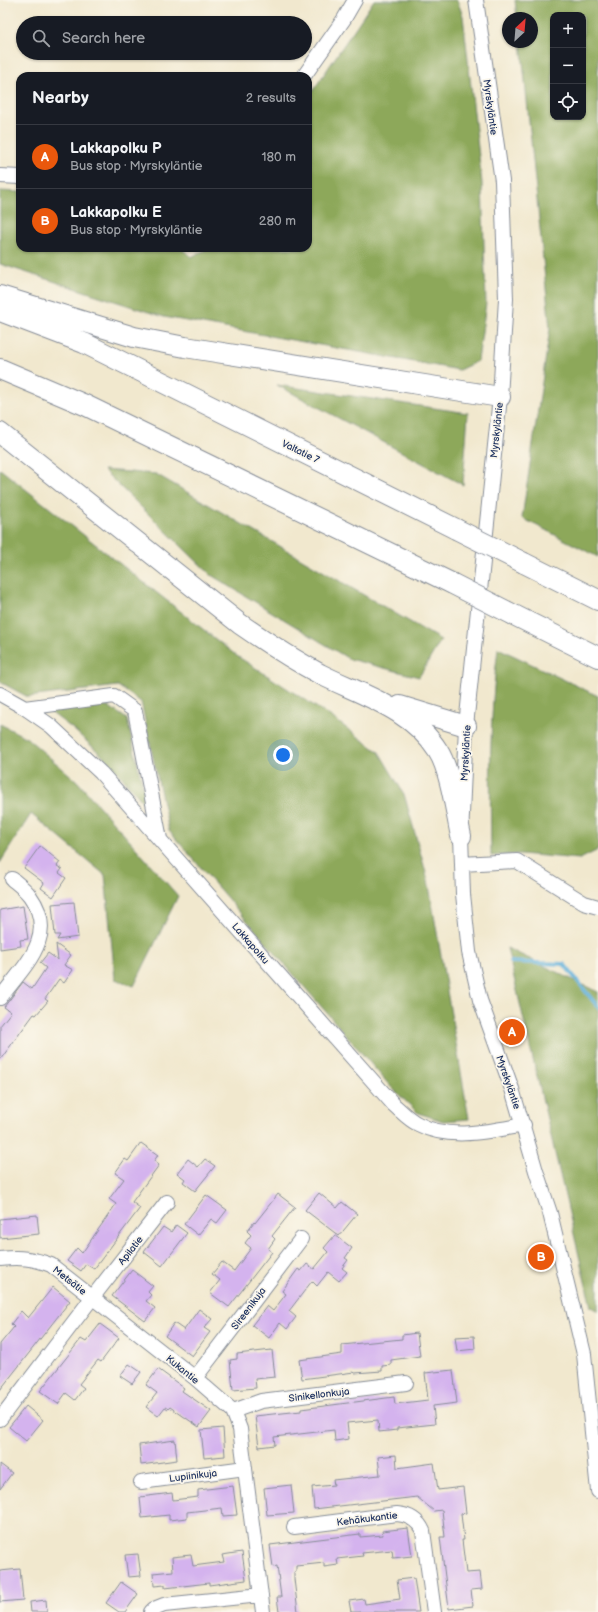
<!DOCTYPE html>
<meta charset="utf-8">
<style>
body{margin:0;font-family:"Balsamiq Sans",sans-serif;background:#20242c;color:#f1f3f6}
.controls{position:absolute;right:12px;top:12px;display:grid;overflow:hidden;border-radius:8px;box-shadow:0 1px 3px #0004}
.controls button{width:36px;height:36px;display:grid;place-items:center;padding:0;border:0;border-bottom:1px solid #363941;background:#171b24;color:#f1f3f6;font:20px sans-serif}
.compass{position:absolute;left:502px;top:12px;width:36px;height:36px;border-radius:50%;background:#171b24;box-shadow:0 1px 3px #0004;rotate:26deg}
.you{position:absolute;left:283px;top:755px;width:14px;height:14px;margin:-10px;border:3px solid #fff;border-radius:50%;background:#1a73e8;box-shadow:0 0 0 6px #1a73e833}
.badge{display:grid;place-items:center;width:26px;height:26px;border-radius:50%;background:#ea580c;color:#fff;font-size:13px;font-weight:700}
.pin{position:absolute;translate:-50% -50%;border:2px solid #fff;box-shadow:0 1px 4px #0006}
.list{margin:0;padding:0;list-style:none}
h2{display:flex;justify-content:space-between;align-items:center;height:52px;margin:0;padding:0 16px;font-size:17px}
h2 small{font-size:13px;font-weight:400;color:#9ea1a6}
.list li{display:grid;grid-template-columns:26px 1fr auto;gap:12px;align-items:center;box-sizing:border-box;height:64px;padding:0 16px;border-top:1px solid #363941}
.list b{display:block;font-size:15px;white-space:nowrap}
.list p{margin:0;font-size:13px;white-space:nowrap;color:#9ea1a6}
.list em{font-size:13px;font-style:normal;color:#9ea1a6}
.icon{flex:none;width:22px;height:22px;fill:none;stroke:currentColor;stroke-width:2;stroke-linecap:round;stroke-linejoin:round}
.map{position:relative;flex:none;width:598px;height:1612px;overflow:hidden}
.search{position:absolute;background:#171b24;box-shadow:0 1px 3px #0004;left:16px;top:16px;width:296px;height:44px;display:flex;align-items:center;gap:10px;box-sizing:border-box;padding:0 14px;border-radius:22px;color:#9ea1a6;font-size:15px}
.panel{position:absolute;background:#171b24;box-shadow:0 1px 3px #0004;left:16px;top:72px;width:296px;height:180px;border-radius:12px}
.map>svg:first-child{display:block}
</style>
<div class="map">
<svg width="598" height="1612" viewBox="0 0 598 1612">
<rect width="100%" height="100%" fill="#fbf7ec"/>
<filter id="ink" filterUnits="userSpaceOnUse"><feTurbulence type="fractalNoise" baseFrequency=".025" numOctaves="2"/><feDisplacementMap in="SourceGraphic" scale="8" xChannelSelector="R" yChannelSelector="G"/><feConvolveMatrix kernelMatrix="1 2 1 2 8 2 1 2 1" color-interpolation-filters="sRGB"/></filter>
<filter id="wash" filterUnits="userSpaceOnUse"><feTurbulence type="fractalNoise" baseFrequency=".012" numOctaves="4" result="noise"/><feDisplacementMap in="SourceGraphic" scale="16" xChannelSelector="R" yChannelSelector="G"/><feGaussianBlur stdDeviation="0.9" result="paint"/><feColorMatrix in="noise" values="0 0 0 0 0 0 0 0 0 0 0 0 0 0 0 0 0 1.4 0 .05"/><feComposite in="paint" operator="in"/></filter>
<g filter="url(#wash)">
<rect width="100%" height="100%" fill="#f1e8ce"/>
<!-- forest -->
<path fill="#8da85a" stroke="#546c5c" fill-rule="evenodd" d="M374 0H457L463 16 482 183 486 303 478 361 459 370 164 317 0 264V191L20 192V248H181L191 257 209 248H308V98Z
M515 0H598V557L522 518 550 328 521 42H532V18H517ZM553 15H583V117H553Z
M277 385 468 413 463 485Z
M0 469 237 656 330 716 379 752 404 794 428 880 469 1119 443 1121 418 1113 391 1087 169 831 141 702 118 686 28 697 0 682Z
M103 470 156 474 441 640 419 677 349 659 211 575Z
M498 648 598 696V850L580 859 520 854 491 856C490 787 489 717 498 648Z
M108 706 127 719 148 808 108 761 73 729 49 711Z
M0 724 27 738 77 781 178 896 134 986 115 979 105 875 31 814 0 863Z
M507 948 598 992V1311L591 1307Z"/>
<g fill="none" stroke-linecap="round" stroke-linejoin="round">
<!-- stream -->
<path stroke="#5fb0da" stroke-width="4" d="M510 962 564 964 598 1007"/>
</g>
<g id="blocks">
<!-- building -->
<path fill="#d4b3ee" d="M40 846 60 862 57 866 62 869 59 873 66 878 53 897 41 888 44 883 24 868Z
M74 902 78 937 57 940 60 935H55L52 904Z
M23 906 28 939 20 940 21 946 0 949V910Z
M56 944 71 955 64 965 73 970 64 983 59 979 45 999 48 1001 36 1015 34 1014 0 1060V1026L11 1012 4 1007 23 982 32 989 46 968 40 963 48 953 58 960Z
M141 1143 158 1155 154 1161 159 1165 132 1202 140 1208 94 1269 86 1264 81 1271 67 1261 77 1248 82 1253 116 1204 109 1199 124 1179 115 1173 125 1159 128 1161Z
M188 1159 198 1167 205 1159 215 1166 195 1191 183 1182 185 1179 177 1173Z
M319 1193 337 1208 342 1202 357 1214 339 1236 305 1210Z
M278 1194 295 1207 272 1236 275 1239 268 1249 272 1252 229 1307 210 1293 220 1280 212 1274 222 1262 234 1271 251 1248 245 1243 251 1235 247 1231 254 1222 255 1223Z
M206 1195 227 1210 217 1223 211 1219 198 1235 184 1224Z
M37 1215 39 1234 0 1238V1219Z
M176 1225 187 1233 162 1266 144 1252 163 1227 171 1232Z
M335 1235 352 1248 345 1258 348 1260 342 1268 347 1272 339 1281 328 1272 317 1286 312 1281 289 1311 296 1317 287 1329 280 1323 269 1338 252 1325 267 1306 273 1311 286 1294 282 1291 298 1269 301 1271 307 1264 314 1269 328 1252 324 1248Z
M132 1270 153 1286 148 1292 151 1295 146 1301 155 1308 145 1321 112 1296Z
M53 1287 70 1301 0 1390V1344L14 1327 11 1324 21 1311 28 1318Z
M199 1309 212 1319 204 1328 210 1332 192 1356 165 1336 174 1323 184 1330Z
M100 1324 119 1338 101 1362 98 1360 79 1384 84 1388 75 1400 66 1393 58 1404 40 1391 81 1339 86 1342Z
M417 1333 420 1356 391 1360V1365L382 1366V1371L355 1373 354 1372 302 1379 299 1360 342 1354V1345L402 1339V1335Z
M474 1336 475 1349 457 1351 455 1337Z
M272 1350 275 1377 255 1379 256 1388 233 1390 230 1360 237 1359V1354Z
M129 1364 141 1372 132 1384 120 1376Z
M158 1369 184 1388 182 1391 211 1411 199 1427 170 1407 168 1409 165 1407 158 1416 146 1407 157 1393 146 1385Z
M453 1370 457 1403 433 1406 435 1424 397 1428V1430L379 1432 378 1420 347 1423 349 1439 335 1441 334 1430 274 1437 275 1445 259 1447 255 1416 301 1411V1409L394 1397 395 1404 428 1400 425 1373Z
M26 1406 43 1420 26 1441 9 1427Z
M223 1428 225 1456 204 1458 201 1430Z
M175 1440 177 1460 141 1465 139 1445Z
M396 1455 397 1468 434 1463 438 1490 463 1487 466 1513 461 1514 464 1540H462L466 1573 480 1572 482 1589 471 1590 473 1606 449 1609 440 1537H445L442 1510 434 1511 417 1497 314 1509 312 1487 334 1485 333 1480 380 1475 378 1457Z
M0 1464 12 1473 0 1489Z
M291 1485 294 1513 267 1515 264 1488Z
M233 1486 237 1515 223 1516 222 1508 187 1512V1518L169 1520V1515L142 1518 140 1497 172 1493 173 1500 198 1497V1490Z
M408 1528 412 1556 393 1558 392 1550 362 1553 363 1556 337 1559 338 1565 324 1567V1563L296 1566V1572H294V1579L298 1612H279L277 1597H281L277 1566 273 1567 270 1545 360 1534V1537L383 1535 382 1531Z
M242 1552 246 1580 209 1585V1583L165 1588V1585L154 1586 153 1573 173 1571 172 1557 191 1555 193 1566 224 1562 222 1555Z
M138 1554 141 1576 128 1577 125 1555Z
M20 1569 23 1600 0 1602V1571Z
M414 1578 419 1612H351L349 1601 364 1599 365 1604 400 1599 397 1580Z
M121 1582 138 1594 125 1612H119L106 1603Z
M46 1600 47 1612H31L30 1602Z"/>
</g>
</g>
<g filter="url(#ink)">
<use href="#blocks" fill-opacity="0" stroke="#868c96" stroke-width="1"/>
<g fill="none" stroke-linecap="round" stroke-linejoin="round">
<defs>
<path id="minor" d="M476 0 502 181 506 299 500 397 466 726 461 836 463 894 469 952 480 1000 512 1089 536 1171 550 1213 584 1354 598 1491
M304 76 344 19 355 0
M0 176 20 177
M0 694 25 708 51 726 101 773 394 1105C401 1111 409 1120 418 1124 450 1141 490 1131 524 1125
M25 708 114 696 135 711 160 839
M462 864 517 861 584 903 598 907
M0 998C24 966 59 936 30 896 25 889 18 884 12 879
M0 1259C20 1257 32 1258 51 1265L195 1378 233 1411 240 1429 263 1612
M195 1378 301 1239
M233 1411 261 1401 406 1383
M0 1419 92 1298 167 1202
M141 1482 245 1468
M294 1527 397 1514C409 1515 418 1520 423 1531L434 1612
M151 1612 154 1609 164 1605 261 1595"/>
<path id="highway" d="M0 296 134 337 185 347 500 397
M0 311 84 343 456 529
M0 369 85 405 451 583
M0 433 240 624C266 642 292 659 320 674 362 695 412 709 438 751 450 769 456 813 461 836
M524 563 598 600
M514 615 598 657
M400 706 466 726"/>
</defs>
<!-- minor casing -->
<use href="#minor" stroke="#868c96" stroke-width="16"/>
<!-- highway casing -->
<use href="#highway" stroke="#868c96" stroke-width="22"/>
<!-- minor -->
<use href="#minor" stroke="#fff" stroke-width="14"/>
<!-- highway -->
<use href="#highway" stroke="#fff" stroke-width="20"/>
<defs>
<path id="highway-bridge" d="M456 529 524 563
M451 583 514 615"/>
</defs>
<!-- highway-bridge casing -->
<use href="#highway-bridge" stroke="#868c96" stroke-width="22" stroke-linecap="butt"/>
<!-- highway-bridge -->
<use href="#highway-bridge" stroke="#fff" stroke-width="20"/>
</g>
</g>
<g text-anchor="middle" stroke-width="3.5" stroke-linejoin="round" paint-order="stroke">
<!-- street labels -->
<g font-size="10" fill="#1b2f5e" stroke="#fbf7ec">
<text transform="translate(491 107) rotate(82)" y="4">Myrskyläntie</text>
<text transform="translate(496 430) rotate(-84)" y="4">Myrskyläntie</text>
<text transform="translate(301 451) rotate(26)" y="4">Valtatie 7</text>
<text transform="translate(465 753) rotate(-87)" y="4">Myrskyläntie</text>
<text transform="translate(251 943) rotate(49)" y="4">Lakkapolku</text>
<text transform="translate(509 1082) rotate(71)" y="4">Myrskyläntie</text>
<text transform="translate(130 1250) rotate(-52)" y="4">Apilatie</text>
<text transform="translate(70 1280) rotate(38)" y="4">Metsätie</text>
<text transform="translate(248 1308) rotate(-53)" y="4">Sireenikuja</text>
<text transform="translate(183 1369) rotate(39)" y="4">Kukantie</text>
<text transform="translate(319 1394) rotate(-7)" y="4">Sinikellonkuja</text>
<text transform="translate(193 1475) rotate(-7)" y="4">Lupiinikuja</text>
<text transform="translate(367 1518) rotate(-7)" y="4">Kehäkukantie</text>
</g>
</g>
</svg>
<div class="controls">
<button>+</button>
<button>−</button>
<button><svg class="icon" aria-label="locate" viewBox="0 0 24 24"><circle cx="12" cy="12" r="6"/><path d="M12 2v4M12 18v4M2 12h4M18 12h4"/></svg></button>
</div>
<svg class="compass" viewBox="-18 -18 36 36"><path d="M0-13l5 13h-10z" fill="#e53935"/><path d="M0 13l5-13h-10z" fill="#9ea1a6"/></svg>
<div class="you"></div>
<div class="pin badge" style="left:512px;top:1032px">A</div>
<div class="pin badge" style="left:541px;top:1257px">B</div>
<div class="search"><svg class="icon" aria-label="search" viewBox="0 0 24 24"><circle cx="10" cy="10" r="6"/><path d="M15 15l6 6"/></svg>Search here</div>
<section class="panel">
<h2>Nearby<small>2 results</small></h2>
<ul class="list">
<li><span class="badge">A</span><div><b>Lakkapolku P</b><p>Bus stop · Myrskyläntie</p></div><em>180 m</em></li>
<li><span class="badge">B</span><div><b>Lakkapolku E</b><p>Bus stop · Myrskyläntie</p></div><em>280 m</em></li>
</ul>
</section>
</div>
